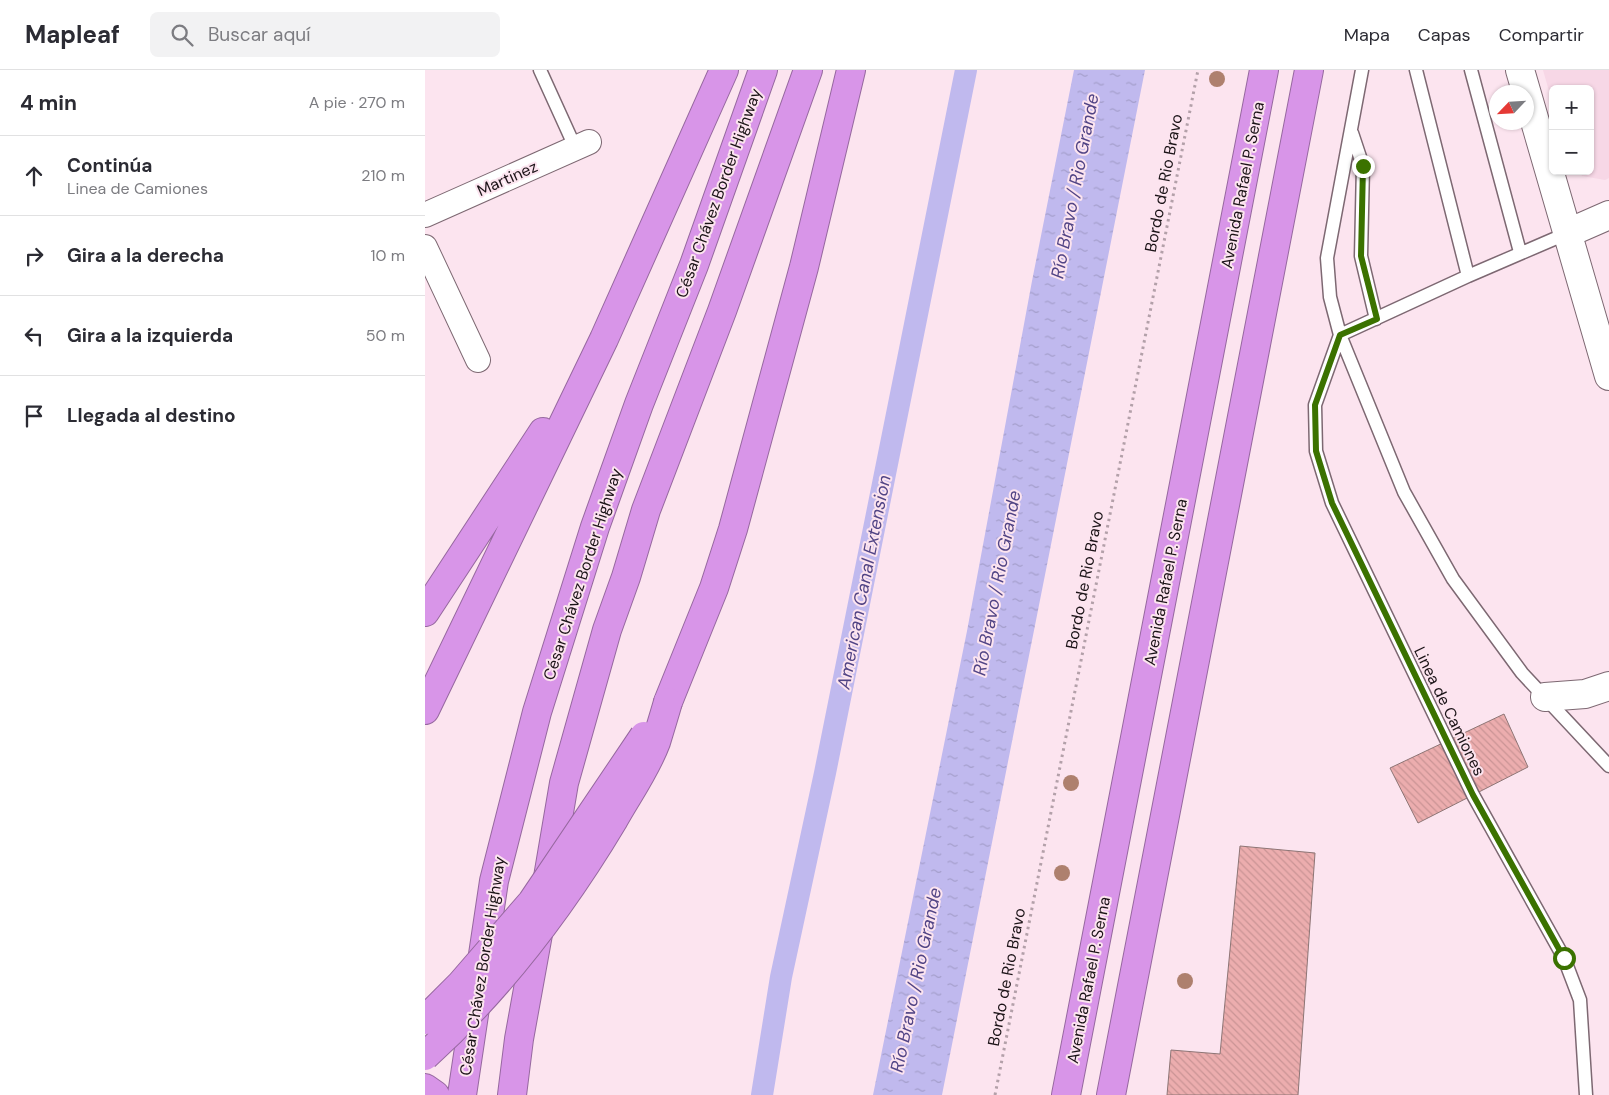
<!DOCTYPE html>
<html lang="es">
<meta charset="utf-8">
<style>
body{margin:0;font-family:"DM Sans",sans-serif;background:#f2f2f3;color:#2b2b33}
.controls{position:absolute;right:15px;top:15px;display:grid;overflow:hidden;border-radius:8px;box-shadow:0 1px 4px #0004}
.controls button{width:45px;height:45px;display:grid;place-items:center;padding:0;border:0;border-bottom:1px solid #e1e1e2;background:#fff;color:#2b2b33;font:25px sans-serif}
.compass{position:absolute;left:1064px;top:15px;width:45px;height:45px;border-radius:50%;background:#fff;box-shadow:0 1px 4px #0004;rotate:245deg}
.stop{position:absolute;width:15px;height:15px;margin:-11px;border:4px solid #3b7200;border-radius:50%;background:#fff}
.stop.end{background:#3b7200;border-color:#fff;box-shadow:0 1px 5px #0008}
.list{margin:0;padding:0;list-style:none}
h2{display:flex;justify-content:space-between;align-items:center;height:65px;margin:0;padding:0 20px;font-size:21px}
h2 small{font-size:16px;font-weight:400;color:#7c7c81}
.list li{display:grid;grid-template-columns:32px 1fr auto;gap:15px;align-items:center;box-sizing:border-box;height:80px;padding:0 20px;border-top:1px solid #e1e1e2}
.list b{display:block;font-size:19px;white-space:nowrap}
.list p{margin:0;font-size:16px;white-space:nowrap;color:#7c7c81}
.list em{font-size:16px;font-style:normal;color:#7c7c81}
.icon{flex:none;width:28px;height:28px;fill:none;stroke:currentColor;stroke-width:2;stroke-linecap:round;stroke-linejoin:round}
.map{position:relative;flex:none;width:1184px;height:1025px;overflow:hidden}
header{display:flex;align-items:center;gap:30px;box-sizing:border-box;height:70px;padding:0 25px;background:#fff;border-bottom:1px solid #e1e1e2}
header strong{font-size:24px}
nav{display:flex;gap:28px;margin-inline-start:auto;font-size:18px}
.search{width:350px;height:45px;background:#f2f2f3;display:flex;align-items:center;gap:12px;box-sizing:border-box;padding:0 18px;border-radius:8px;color:#7c7c81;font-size:19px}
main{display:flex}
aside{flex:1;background:#fff}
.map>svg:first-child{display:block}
</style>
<header>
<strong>Mapleaf</strong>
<div class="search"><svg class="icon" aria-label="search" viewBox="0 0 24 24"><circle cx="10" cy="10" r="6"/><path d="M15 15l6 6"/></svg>Buscar aquí</div>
<nav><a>Mapa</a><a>Capas</a><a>Compartir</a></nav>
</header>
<main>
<aside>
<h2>4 min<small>A pie · 270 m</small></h2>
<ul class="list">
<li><svg class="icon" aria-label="ahead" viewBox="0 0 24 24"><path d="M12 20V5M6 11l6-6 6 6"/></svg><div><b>Continúa</b><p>Linea de Camiones</p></div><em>210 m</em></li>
<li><svg class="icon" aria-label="right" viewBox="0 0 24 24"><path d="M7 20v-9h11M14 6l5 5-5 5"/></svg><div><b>Gira a la derecha</b></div><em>10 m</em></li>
<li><svg class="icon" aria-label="left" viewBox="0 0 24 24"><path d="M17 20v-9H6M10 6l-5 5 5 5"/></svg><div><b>Gira a la izquierda</b></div><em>50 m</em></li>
<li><svg class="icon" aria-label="arrive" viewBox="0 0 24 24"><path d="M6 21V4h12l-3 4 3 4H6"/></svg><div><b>Llegada al destino</b></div></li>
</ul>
</aside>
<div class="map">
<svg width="1184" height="1025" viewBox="0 0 1184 1025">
<defs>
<pattern id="water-ripples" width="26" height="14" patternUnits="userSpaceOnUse" patternTransform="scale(1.25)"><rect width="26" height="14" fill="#c0b9ee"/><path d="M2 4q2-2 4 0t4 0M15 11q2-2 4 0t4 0" fill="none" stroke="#a49ecb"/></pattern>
<pattern id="building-back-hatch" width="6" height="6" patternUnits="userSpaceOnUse" patternTransform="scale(1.25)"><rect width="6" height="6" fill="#ecadae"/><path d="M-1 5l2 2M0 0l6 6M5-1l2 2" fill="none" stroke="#ca9495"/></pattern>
</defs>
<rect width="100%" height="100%" fill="#fce4ef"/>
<!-- built -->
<path fill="#f7d7e6" d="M1118 0H1184V108L1180 110 1157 106 1154 101H1165V19H1128V35Z"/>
<!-- water -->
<path fill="url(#water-ripples)" d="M649 0H720L517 1025H448L542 561 607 211Z"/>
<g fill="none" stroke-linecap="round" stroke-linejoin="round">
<!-- canal -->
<path stroke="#c0b9ee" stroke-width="22" d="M337 1025 356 907 400 703 541 0"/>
</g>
<!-- building -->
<path fill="url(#building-back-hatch)" stroke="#8d7575" d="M1079 644 1103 697 993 753 965 698Z
M815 776 890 783 873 1025H742L746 980 795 984Z"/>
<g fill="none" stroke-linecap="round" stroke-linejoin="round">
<defs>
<path id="lane" d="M115 0 150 77
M937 0 902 188 905 227 915 265 979 422 1028 509 1097 603 1184 696
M991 0 1043 206
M1046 0 1095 182
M927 63 938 96 936 186 951 249
M1143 163 1043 206 915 265 890 335 891 381 907 433 1048 725 1139 888 1155 930 1161 1025"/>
<path id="street" d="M0 145 164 72
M0 177 53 290"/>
<path id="secondary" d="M1095 0 1184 306
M1143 163 1184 145
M1120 627 1160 624 1184 616"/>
<path id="highway" d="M0 542 118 362
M243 632 289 518 308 459 379 197 426 0
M0 640 179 269 299 0
M122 813 139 713 182 560 201 507 221 440 297 241 383 0
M0 1018 10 1025
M37 1025 69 811 112 642 170 457 214 334 269 195 338 0
M87 1025 94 969 115 853
M641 1025 839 0
M686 1025 884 0"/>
</defs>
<!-- lane casing -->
<use href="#lane" stroke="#7d6872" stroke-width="15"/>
<!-- street casing -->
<use href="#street" stroke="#7d6872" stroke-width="26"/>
<!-- secondary casing -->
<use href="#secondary" stroke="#7d6872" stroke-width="30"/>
<!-- highway casing -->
<use href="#highway" stroke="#96689f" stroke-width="30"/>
<!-- path -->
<path stroke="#b3a0a9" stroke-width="3" stroke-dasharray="2.5 4" stroke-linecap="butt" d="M570 1025 773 0"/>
<!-- lane -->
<use href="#lane" stroke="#fff" stroke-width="12"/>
<!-- street -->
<use href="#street" stroke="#fff" stroke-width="24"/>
<!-- secondary -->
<use href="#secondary" stroke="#fff" stroke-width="28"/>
<!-- highway -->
<use href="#highway" stroke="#d895e8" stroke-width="28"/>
<defs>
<path id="highway-bridge" d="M0 950 36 914 107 832 219 666
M0 986C75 918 137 836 189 749 203 724 221 699 231 672 235 659 239 646 243 632"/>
</defs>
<!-- highway-bridge casing -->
<use href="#highway-bridge" stroke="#96689f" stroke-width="30" stroke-linecap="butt"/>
<!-- highway-bridge -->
<use href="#highway-bridge" stroke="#d895e8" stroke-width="28"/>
</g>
<!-- trees -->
<g fill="#ae806e">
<circle cx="792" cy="9" r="8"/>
<circle cx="646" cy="713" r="8"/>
<circle cx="637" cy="803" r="8"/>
<circle cx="760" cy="911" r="8"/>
</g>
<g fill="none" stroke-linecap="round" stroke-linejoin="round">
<!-- route -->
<path stroke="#3b7200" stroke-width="6" d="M938 96 936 186 952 249 915 265 890 335 891 381 907 433 1048 725 1139 888"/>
</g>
<g text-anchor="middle" stroke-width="4" stroke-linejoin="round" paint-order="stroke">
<!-- street labels -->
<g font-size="16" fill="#1b1317" stroke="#fce4ef">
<text transform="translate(82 108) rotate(-24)" y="6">Martinez</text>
<text transform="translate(738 113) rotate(-79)" y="6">Bordo de Rio Bravo</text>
<text transform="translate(817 115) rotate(-79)" y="6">Avenida Rafael P. Serna</text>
<text transform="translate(293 123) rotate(-70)" y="6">César Chávez Border Highway</text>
<text transform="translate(157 504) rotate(-72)" y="6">César Chávez Border Highway</text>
<text transform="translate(659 510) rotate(-79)" y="6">Bordo de Rio Bravo</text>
<text transform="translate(740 512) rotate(-79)" y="6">Avenida Rafael P. Serna</text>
<text transform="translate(1025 641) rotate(64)" y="6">Linea de Camiones</text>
<text transform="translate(57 896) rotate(-81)" y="6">César Chávez Border Highway</text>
<text transform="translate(581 907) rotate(-79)" y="6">Bordo de Rio Bravo</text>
<text transform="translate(663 910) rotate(-79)" y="6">Avenida Rafael P. Serna</text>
</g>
<!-- water labels -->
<g font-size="18" font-style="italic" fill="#514485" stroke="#fce4ef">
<text transform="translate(650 116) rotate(-79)" y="6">Río Bravo / Rio Grande</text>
<text transform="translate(439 512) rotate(-79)" y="6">American Canal Extension</text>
<text transform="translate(572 513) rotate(-79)" y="6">Río Bravo / Rio Grande</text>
<text transform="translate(491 910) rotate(-78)" y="6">Río Bravo / Rio Grande</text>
</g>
</g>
</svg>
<div class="controls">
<button>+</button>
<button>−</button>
</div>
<svg class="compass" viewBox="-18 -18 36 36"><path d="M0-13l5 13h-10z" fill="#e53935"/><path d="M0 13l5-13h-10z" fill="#7c7c81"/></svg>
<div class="stop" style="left:1139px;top:888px"></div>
<div class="stop end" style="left:938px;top:96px"></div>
</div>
</main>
